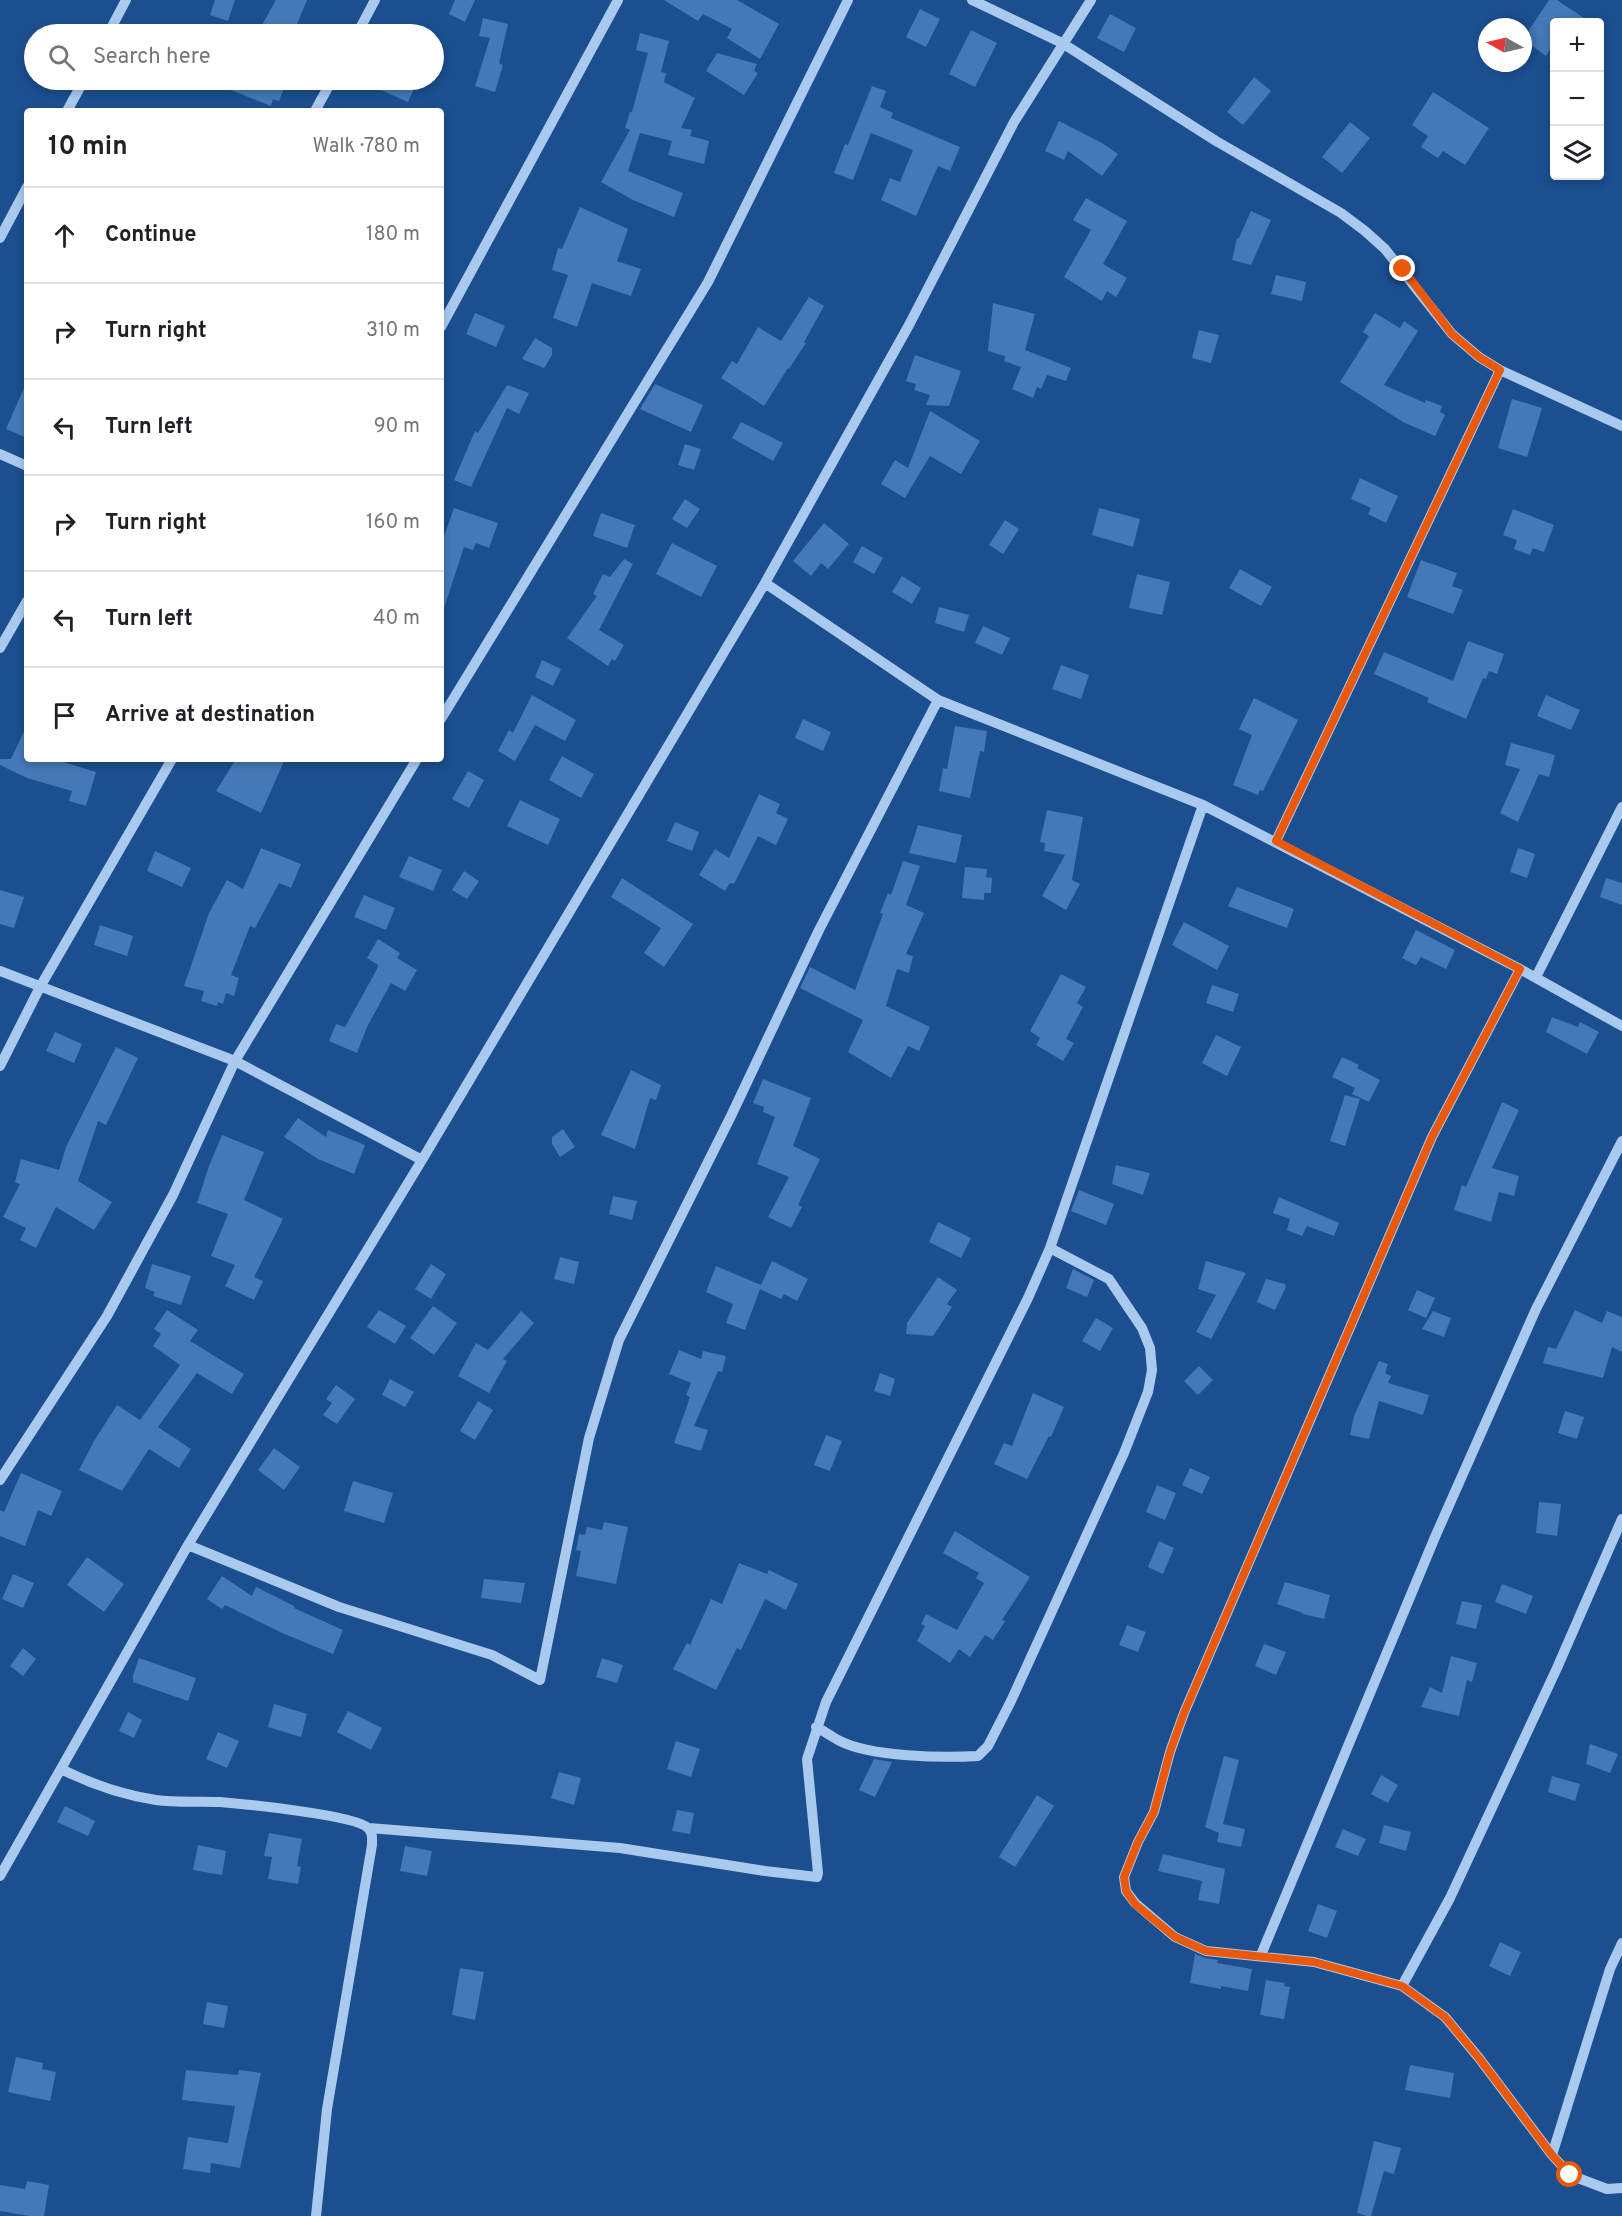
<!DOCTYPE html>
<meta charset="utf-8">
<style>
body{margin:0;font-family:Overpass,sans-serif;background:#f2f2f2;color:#202124}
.controls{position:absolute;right:18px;top:18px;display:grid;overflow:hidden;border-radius:6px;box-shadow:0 3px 9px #0003}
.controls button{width:54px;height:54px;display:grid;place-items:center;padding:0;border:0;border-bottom:2px solid #e0e0e0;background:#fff;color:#202124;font:30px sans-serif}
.compass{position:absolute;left:1478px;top:18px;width:54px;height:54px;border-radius:50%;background:#fff;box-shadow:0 3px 9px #0003;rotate:278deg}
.stop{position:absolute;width:18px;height:18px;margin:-14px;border:4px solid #ea580c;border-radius:50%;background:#fff}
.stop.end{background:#ea580c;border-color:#fff;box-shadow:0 2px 6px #0008}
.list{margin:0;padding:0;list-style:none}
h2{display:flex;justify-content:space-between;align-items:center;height:78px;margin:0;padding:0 24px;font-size:26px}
h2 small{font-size:20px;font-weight:400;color:#757577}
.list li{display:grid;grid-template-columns:39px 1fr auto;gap:18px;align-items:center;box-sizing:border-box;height:96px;padding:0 24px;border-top:2px solid #e0e0e0}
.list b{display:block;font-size:22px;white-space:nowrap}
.list em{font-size:20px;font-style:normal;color:#757577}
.icon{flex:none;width:33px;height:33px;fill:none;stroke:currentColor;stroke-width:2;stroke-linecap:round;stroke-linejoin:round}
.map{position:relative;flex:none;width:1622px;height:2216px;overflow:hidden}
.search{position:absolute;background:#fff;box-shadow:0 3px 9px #0003;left:24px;top:24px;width:420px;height:66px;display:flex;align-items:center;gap:15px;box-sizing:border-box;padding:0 21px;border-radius:33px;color:#757577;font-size:22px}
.panel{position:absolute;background:#fff;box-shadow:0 3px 9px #0003;left:24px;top:108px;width:420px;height:654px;border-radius:6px}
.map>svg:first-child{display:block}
</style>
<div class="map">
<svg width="1622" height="2216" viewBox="0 0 1622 2216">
<rect width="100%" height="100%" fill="#1b4f8f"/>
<!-- building -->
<path fill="#4478b7" d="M215 0H235L228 21 210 15Z
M276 0H307L293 34H257Z
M455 0H475L465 22 449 14Z
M664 0H737L779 24 760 59 727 38 732 29 703 14 698 21Z
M1549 0H1557L1590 22H1554V43L1546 56 1523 39Z
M920 9 940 19 926 47 906 37Z
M1110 14 1136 28 1124 52 1097 38Z
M483 18 508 24 499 63 503 65 495 92 475 86 490 38 479 36Z
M971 30 997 43 975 87 949 74Z
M640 33 669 41 661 72 666 73 664 82 695 98 681 128 692 130 690 136 709 141 704 164 668 155 672 141 640 133 628 171 683 193 674 217 633 200 601 182 630 130 625 128 630 112H632L648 53 636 50Z
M717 53 757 64 754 71 758 73 744 95 706 71Z
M1254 77 1271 91 1243 125 1227 112Z
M205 80H269L285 86 279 101 273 99 271 106Z
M358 80H418L408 102Z
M872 86 886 91 880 107 893 113 891 118 960 147 950 171 938 166 916 216 881 200 890 178 900 182 913 150 871 133 853 180 834 173 845 144 848 145Z
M1433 92 1489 128 1465 165 1443 151 1438 158 1421 147 1428 136 1412 125Z
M1059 121 1102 143 1118 154 1102 176 1068 151 1064 160 1045 151Z
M1350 122 1370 138 1342 173 1322 157Z
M1086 198 1127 221 1103 264 1127 278 1116 297 1107 291 1102 301 1064 277 1091 230 1073 220Z
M580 207 628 229 617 261 641 269 631 296 592 283 577 327 553 318 568 275 552 270 558 248 562 249Z
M1251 211 1271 220 1251 265 1232 260 1237 238H1239Z
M1276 275 1306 282 1302 301 1271 294Z
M809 297 824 306 804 342 806 343 789 369 788 368 764 406 721 378 732 361 737 364 758 327 781 341Z
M993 303 1035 314 1025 350 1071 368 1066 381 1047 375 1041 389 1037 387 1033 398 1012 389 1021 367 1004 361 1005 356 988 351Z
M475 313 505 326 496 347 466 334Z
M1375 313 1400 328 1404 321 1418 331 1384 385 1425 403 1426 400 1442 406 1440 412 1445 415 1435 436 1403 422 1340 382 1369 336 1363 332Z
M1199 330 1219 335 1211 363 1192 358Z
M535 338 552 348V355L544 368 522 359Z
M915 355 961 371 949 406 926 405 930 395 914 390 916 384 906 381Z
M27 381V438L6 429Z
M655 384 703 405 691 432 640 409Z
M507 385 529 393 519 414 507 408 471 487 454 480 475 431 478 433Z
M1512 399 1542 408 1527 457 1498 448Z
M930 411 980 441 961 474 930 456 905 498 881 484 895 460 908 468Z
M741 422 783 443 773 461 732 438Z
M685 444 701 449 694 470 678 465Z
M1360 478 1398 496 1386 523 1368 514 1371 508 1351 499Z
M685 499 700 509 687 528 672 519Z
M454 508 498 523 489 548 476 543 473 550 464 547 444 608 441 607V545Z
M1099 508 1140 519 1133 547 1092 535Z
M1513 509 1554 525 1544 552 1533 548 1530 555 1514 549 1517 540 1503 535Z
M601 513 635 525 627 548 593 536Z
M1005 520 1019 529 1003 554 989 545Z
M824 523 849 544 828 569 821 563 811 576 793 561Z
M672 543 717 566 701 597 656 574Z
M862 546 883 558 874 574 853 562Z
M624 559 633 564 599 630 624 645 615 661 612 659 608 666 567 638 597 596 593 594 603 574 610 577Z
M1421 560 1457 573 1452 586 1463 590 1453 614 1407 597Z
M1240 569 1272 587 1261 606 1229 588Z
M1137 574 1170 582 1162 615 1129 608Z
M902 576 921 588 912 604 892 592Z
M939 607 969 615 964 632 935 623Z
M983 626 1010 638 1002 655 975 643Z
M1468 641 1504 654 1497 674 1489 671 1486 679 1483 678 1466 719 1427 702 1429 698 1374 674 1384 652 1453 681Z
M542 660 561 669 553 686 535 677Z
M1061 665 1089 675 1081 699 1052 689Z
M532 695 576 720 565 741 535 725 515 761 498 751 509 730 513 733Z
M1546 695 1580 710 1571 730 1537 716Z
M1254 698 1298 720 1263 791 1260 790 1258 795 1233 785 1252 735 1239 729Z
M803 719 831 732 823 751 795 738Z
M27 725V759H53L96 772 86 806 69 801 72 791 27 778 0 765V759H11Z
M955 726 987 731 984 752 980 751 970 798 939 791 943 768 947 769Z
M1511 743 1555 755 1549 777 1539 774 1518 822 1500 813 1520 769 1505 765Z
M562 756 594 774 581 798 549 780Z
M236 759H285L261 813 216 791Z
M468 771 484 780 469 808 452 799Z
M759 794 780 804 776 813 788 819 776 845 758 836 734 884 730 883 725 891 699 875 715 849 729 858Z
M520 800 560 819 548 845 507 826Z
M1047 810 1083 817 1072 880 1080 884 1066 910 1042 896 1065 855 1044 851 1045 843 1040 842Z
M675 822 699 832 692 851 667 841Z
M918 825 962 835 956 863 909 853Z
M261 848 301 864 291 888 279 883 255 928 250 926 231 975 239 978 234 996 226 993 223 1004 218 1002 217 1006 201 1001 204 991 184 986 209 913 227 880 243 889Z
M1518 848 1535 854 1527 878 1510 872Z
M155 851 191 868 182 887 147 871Z
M409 856 442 870 433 891 399 877Z
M903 861 920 866 906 905 924 913 906 954 913 956 909 973 897 969 886 1006 930 1027 919 1051 908 1046 891 1078 848 1052 863 1020 800 988 810 967 855 990 883 914 880 913 888 893 891 895Z
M965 867 987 869 986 877 992 878 991 893H984V900L962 898Z
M464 871 479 881 467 899 452 890Z
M622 878 693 924 664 967 644 953 661 928 611 897Z
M1606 878 1622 883V905L1600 897Z
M1237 887 1294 909 1287 928 1228 906Z
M0 890 24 897 14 928 0 924Z
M364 895 395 908 386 930 354 917Z
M1184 922 1229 946 1217 970 1172 945Z
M100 925 133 936 127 956 94 945Z
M1416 930 1455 950 1446 969 1421 957 1416 965 1402 958Z
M378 939 400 953 397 958 417 970 405 991 391 983 367 1027 357 1053 329 1041 336 1024 345 1027 377 969 378 965 367 958Z
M1061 974 1086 987 1077 1003 1083 1007 1066 1039 1074 1043 1063 1061 1036 1045 1040 1038 1030 1031Z
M1212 985 1239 994 1233 1012 1206 1003Z
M1552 1017 1578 1027 1580 1022 1599 1032 1587 1054 1546 1032Z
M55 1032 82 1044 74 1063 46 1051Z
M1216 1035 1241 1047 1227 1076 1202 1063Z
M116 1047 138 1058 106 1125 98 1121 78 1181 112 1202 94 1230 56 1207 36 1248 20 1240 26 1228 3 1217 20 1184 15 1182 21 1159 59 1170 66 1147Z
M1342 1057 1359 1065 1357 1068 1380 1080 1369 1102 1352 1094 1355 1088 1332 1077Z
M631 1070 661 1085 656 1100 650 1098 635 1149 601 1135Z
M763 1079 811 1098 793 1146 820 1159 798 1205 802 1207 791 1228 768 1217 789 1177 757 1164 775 1117 763 1112 764 1107 753 1103Z
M1345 1095 1360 1099 1345 1146 1330 1141Z
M1502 1102 1519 1110 1492 1168 1519 1176 1514 1196 1499 1192 1491 1222 1454 1210 1462 1185 1466 1187Z
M298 1118 326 1137 328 1130 365 1145 354 1174 318 1159 284 1137Z
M563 1129 575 1147 560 1157 552 1144V1137Z
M222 1135 264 1152 244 1200 283 1219 254 1277 263 1281 254 1300 225 1286 235 1265 211 1256 228 1214 197 1203 209 1166Z
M1116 1165 1150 1173 1143 1195 1112 1184Z
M1079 1190 1114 1204 1106 1225 1071 1211Z
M613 1196 637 1201 632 1220 609 1214Z
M1279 1197 1339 1223 1334 1236 1307 1226 1302 1236 1287 1230 1290 1219 1273 1213Z
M938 1222 971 1238 961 1258 929 1242Z
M560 1257 579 1262 574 1284 554 1279Z
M772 1261 808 1279 797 1301 784 1294 781 1299 760 1289 745 1330 726 1323 733 1304 706 1292 716 1266 761 1285Z
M1206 1261 1246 1273 1211 1339 1196 1332 1216 1295 1198 1289Z
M152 1264 191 1276 181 1305 153 1296 155 1292 145 1288Z
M431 1264 446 1274 431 1299 415 1289Z
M1073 1269 1094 1280 1087 1297 1066 1288Z
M938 1277 957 1290 947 1304 952 1307 933 1336 906 1334 907 1323Z
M1266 1279 1285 1284 1286 1287 1275 1310 1257 1302Z
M1417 1290 1435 1298 1426 1318 1408 1310Z
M433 1306 457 1323 434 1355 410 1338Z
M167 1310 198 1330 190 1341 244 1374 232 1394 197 1373 158 1427 191 1449 179 1468 149 1449 122 1491 79 1470 94 1441 117 1405 140 1420 180 1365 153 1346 161 1334 154 1329Z
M379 1310 406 1326 395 1344 367 1327Z
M1575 1310 1602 1323 1607 1311 1622 1317V1352L1612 1347 1603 1378 1543 1363 1548 1347 1556 1349Z
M521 1311 534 1323 503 1359 507 1361 489 1393 458 1376 476 1343 488 1350Z
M1433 1311 1451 1318 1444 1337 1422 1329Z
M1096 1318 1113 1328 1100 1351 1082 1341Z
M679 1350 701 1359 703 1351 726 1356 722 1372 718 1371 694 1426 708 1430 701 1451 674 1443 690 1397 686 1395 691 1383 669 1374Z
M1379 1361 1388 1364 1385 1373 1391 1376 1388 1383 1429 1395 1423 1415 1379 1401 1369 1439 1350 1435 1354 1416Z
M1199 1366 1213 1380 1198 1395 1184 1381Z
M880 1373 895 1379 890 1396 874 1391Z
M390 1379 414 1392 405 1407 382 1395Z
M336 1385 355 1399 337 1424 323 1415 332 1403 326 1399Z
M1033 1393 1064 1407 1051 1437 1049 1436 1027 1479 994 1464 1004 1443 1012 1446Z
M478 1401 493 1410 475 1440 460 1431Z
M1565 1411 1584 1417 1577 1439 1558 1433Z
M826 1435 842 1441 830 1471 814 1465Z
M274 1448 300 1467 284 1490 258 1470Z
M1190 1468 1210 1477 1202 1494 1182 1485Z
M21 1473 62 1491 51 1516 38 1510 25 1546 0 1536V1510L4 1512Z
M353 1481 393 1493 384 1523 344 1511Z
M1157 1485 1176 1493 1165 1520 1146 1512Z
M1539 1502 1561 1504 1557 1536 1536 1533Z
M604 1522 628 1527 616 1584 576 1576 581 1551 576 1550 579 1534 585 1535 587 1527 602 1530Z
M955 1531 1030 1577 1002 1620 1005 1621 993 1640 985 1635 970 1657 959 1649 950 1663 917 1641 925 1626 921 1624 926 1614 957 1630 984 1583 976 1578 979 1573 943 1553Z
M1159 1541 1174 1548 1163 1574 1148 1567Z
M87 1557 124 1584 104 1612 67 1585Z
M739 1563 767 1574 769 1570 798 1584 786 1610 765 1599 741 1650 737 1648 716 1690 673 1669 687 1643 690 1645 711 1599 722 1604Z
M13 1574 34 1583 23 1608 2 1599Z
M222 1576 252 1596 256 1587 294 1606V1608L343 1630 333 1654 282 1633 225 1605 222 1609 207 1599Z
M484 1579 525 1583 521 1603 481 1598Z
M1285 1582 1330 1595 1324 1619 1303 1614V1613L1277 1604Z
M1502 1584 1533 1596 1526 1614 1495 1602Z
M1462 1601 1482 1605 1476 1629 1456 1624Z
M1127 1625 1146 1632 1138 1652 1119 1645Z
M1264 1644 1286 1652 1276 1675 1255 1666Z
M23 1648 36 1659 23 1676 10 1666Z
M1451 1656 1477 1663 1472 1682 1467 1680 1459 1716 1421 1707 1430 1687 1442 1693Z
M139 1658 196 1678 188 1701 133 1682V1675Z
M602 1658 623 1665 617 1683 596 1677Z
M274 1704 307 1714 301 1737 268 1727Z
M348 1711 382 1728 371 1750 337 1732Z
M128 1712 142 1720 134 1738 119 1731Z
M218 1732 239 1741 227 1768 206 1759Z
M676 1741 700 1749 691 1777 667 1769Z
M1590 1744 1618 1754 1610 1773 1586 1764Z
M1224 1756 1239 1760 1223 1824 1245 1829 1241 1847 1217 1842 1219 1833 1205 1827Z
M874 1759 892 1762 875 1797 859 1790Z
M559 1772 581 1778 574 1805 551 1798Z
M1381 1775 1398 1785 1388 1803 1371 1794Z
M1552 1776 1580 1784 1575 1801 1548 1792Z
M1037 1795 1054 1806 1015 1867 999 1857Z
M65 1806 95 1821 88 1836 57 1822Z
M677 1810 694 1813 690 1834 672 1831Z
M1384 1825 1411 1832 1406 1851 1379 1843Z
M1343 1829 1366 1839 1358 1856 1335 1847Z
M269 1833 302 1839 297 1866 301 1867 298 1884 268 1879 272 1857 264 1856Z
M198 1845 226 1851 222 1875 193 1870Z
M405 1846 432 1851 427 1876 400 1871Z
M1163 1854 1225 1869 1219 1904 1198 1900 1202 1881 1158 1871Z
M1318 1904 1337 1911 1327 1938 1308 1931Z
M1500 1942 1521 1952 1510 1976 1489 1966Z
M1195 1954 1205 1958 1218 1960 1217 1963 1252 1969 1248 1991 1221 1986V1989L1190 1983Z
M460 1968 484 1972 475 2020 452 2015Z
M1266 1980 1285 1983 1284 1986 1290 1987 1284 2019 1260 2015Z
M207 2002 228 2006 224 2028 203 2024Z
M16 2057 43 2063 42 2069 56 2072 50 2101 8 2092Z
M1410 2065 1454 2073 1450 2098 1405 2090Z
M186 2070 238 2075 239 2070 261 2073 240 2168 211 2163 210 2173 183 2169 188 2137 228 2143 235 2106 182 2100Z
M1374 2141 1401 2148 1394 2174 1384 2171 1371 2216H1367L1357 2213Z
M27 2181 49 2185 44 2216H29L0 2211V2185L25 2189Z"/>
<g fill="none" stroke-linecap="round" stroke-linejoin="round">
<!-- minor -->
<path stroke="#a9c9ee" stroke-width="10" d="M972 0 1062 43 1216 141 1341 213 1365 231 1385 249 1452 334 1479 357 1500 370 1622 426
M108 34 126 0
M357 34 375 0
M67 111 84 80
M315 111 332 80
M0 238 27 187
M441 327 618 0
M0 454 27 466
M765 583 938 700 1203 805 1520 969 1622 1026
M0 648 27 601
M441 719 708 282 848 0
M1276 841 1500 370
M1520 969 1432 1137 1184 1713 1170 1752 1154 1812 1138 1842 1124 1877 1126 1891 1135 1903 1175 1937 1206 1951 1314 1962 1402 1986 1445 2017 1479 2058 1552 2155 1570 2175 1607 2189 1622 2188
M0 971 235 1061 422 1160
M1536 977 1622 807
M0 1066 40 987 172 759
M0 1480 107 1316 173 1195 235 1061 417 759
M188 1545 339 1607 492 1655 540 1680 589 1438 619 1340 731 1116 819 930 938 700
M816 1727C824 1731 832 1737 840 1741 871 1757 943 1758 978 1756L988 1746 1011 1701 1124 1453 1148 1392 1152 1370 1150 1348 1142 1328 1109 1279 1050 1248
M61 1769C91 1784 123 1795 156 1800 177 1803 199 1801 220 1802 243 1804 356 1815 368 1828 373 1833 372 1838 372 1845L327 2109 316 2216
M369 1828 620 1848 765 1871 817 1877 818 1873 807 1759 826 1702 1028 1298 1050 1248 1203 805
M0 1876 188 1545 422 1160 765 583 909 325 1014 122 1091 0
M1261 1955 1435 1537 1536 1309 1622 1141
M1402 1986 1450 1898 1557 1668 1622 1519
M1552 2155 1610 1969 1622 1943"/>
</g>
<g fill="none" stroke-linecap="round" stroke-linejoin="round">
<!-- route -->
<path stroke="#ea580c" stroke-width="8" d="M1403 269 1452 334 1479 357 1500 370 1276 841 1520 969 1432 1137 1184 1713 1170 1752 1154 1812 1138 1842 1124 1877 1126 1891 1135 1904 1175 1937 1206 1951 1314 1962 1402 1986 1445 2017 1479 2058 1552 2155 1570 2175"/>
</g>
</svg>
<div class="controls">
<button>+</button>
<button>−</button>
<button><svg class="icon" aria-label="layers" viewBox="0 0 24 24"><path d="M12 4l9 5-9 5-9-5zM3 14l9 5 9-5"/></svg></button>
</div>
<svg class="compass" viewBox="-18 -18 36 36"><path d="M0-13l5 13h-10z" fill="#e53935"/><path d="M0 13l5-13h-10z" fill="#757577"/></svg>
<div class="stop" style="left:1570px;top:2175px"></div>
<div class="stop end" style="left:1403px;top:269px"></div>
<div class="search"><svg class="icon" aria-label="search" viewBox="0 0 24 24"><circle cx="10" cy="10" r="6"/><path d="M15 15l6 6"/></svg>Search here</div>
<section class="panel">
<h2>10 min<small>Walk · 780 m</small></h2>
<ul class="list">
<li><svg class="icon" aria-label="ahead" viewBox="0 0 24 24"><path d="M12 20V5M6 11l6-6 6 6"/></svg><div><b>Continue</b></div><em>180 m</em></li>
<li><svg class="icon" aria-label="right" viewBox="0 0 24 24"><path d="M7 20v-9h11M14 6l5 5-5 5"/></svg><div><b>Turn right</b></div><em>310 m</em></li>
<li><svg class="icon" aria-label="left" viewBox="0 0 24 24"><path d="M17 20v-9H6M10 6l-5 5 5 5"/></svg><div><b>Turn left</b></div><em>90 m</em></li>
<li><svg class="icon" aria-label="right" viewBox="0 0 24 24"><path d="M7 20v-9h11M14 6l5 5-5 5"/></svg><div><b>Turn right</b></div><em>160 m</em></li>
<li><svg class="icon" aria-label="left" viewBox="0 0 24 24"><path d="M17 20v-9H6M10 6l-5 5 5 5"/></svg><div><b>Turn left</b></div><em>40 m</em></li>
<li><svg class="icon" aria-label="arrive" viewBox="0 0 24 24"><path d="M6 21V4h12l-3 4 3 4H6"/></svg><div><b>Arrive at destination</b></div></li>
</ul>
</section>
</div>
